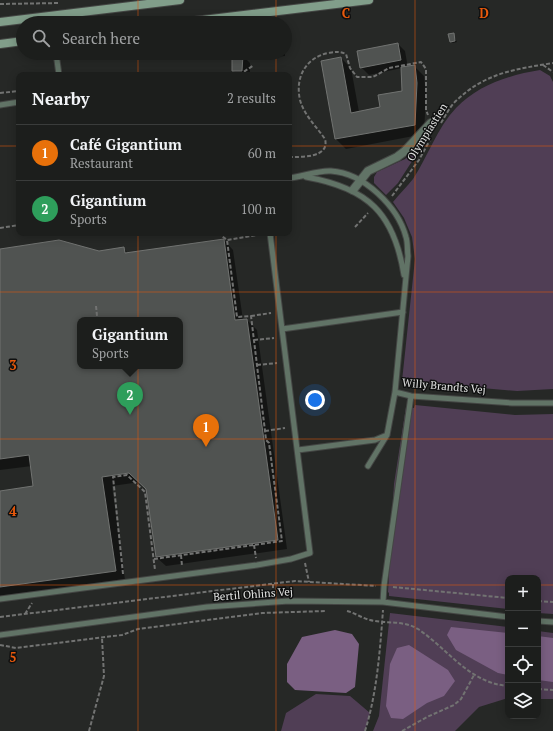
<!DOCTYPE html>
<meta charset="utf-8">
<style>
body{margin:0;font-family:"PT Serif",serif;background:#292b29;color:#f1f3f6}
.controls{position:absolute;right:12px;bottom:12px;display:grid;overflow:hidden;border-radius:8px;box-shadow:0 2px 10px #0003}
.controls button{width:36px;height:36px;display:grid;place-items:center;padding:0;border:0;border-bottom:1px solid #3a3c3b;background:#1c1e1c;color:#f1f3f6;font:20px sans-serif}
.you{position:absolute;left:315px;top:400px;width:14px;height:14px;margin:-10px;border:3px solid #fff;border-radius:50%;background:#1a73e8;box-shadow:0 0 0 6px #1a73e833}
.badge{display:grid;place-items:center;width:26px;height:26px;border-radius:50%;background:#bca0f2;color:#fff;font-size:13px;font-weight:700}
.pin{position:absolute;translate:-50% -33px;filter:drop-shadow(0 1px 2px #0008)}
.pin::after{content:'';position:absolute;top:21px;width:14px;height:12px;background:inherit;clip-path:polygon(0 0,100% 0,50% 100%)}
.popup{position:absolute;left:77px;top:317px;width:106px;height:52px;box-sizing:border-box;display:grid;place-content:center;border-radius:8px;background:#1c1e1c;filter:drop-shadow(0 1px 3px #0005);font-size:13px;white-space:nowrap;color:#a0a2a3}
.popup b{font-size:15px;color:#f1f3f6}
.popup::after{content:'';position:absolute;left:50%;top:100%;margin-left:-8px;border:8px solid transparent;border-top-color:#1c1e1c}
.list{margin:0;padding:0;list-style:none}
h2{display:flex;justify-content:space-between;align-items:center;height:52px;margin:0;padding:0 16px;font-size:17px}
h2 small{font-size:13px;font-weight:400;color:#a0a2a3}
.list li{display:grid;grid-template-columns:26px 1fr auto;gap:12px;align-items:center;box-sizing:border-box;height:56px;padding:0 16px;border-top:1px solid #3a3c3b}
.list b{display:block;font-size:15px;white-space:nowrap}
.list p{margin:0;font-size:13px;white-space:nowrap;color:#a0a2a3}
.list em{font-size:13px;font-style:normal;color:#a0a2a3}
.icon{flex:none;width:22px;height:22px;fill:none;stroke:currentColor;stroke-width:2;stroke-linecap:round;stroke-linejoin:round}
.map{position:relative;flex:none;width:553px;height:731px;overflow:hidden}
.search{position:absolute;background:#1c1e1c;box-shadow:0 2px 10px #0003;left:16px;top:16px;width:276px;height:44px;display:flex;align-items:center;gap:10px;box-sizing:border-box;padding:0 14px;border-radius:22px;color:#a0a2a3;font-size:15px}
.panel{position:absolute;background:#1c1e1c;box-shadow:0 2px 10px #0003;left:16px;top:72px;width:276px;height:164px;border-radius:8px}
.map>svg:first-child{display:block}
</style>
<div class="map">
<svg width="553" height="731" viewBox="0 0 553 731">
<rect width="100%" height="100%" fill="#262826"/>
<!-- green -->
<path fill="#503e55" d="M540 70 550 76 553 82V389L517 391 402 381 415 259 412 237 404 218 393 202C399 194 407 187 413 179 428 156 437 128 456 108 478 85 509 75 540 70Z
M425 141 398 183 386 195 374 183V177L377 172 405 159Z
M415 405 515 415 553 414V614L538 613V578H508V609L389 596V593L388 592 394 484 406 407 414 408Z
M390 613 508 627V698L479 707 455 731H373L379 716Z
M538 631 553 633V699H538Z
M316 694 350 696 370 713 365 731H281L286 713Z"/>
<!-- water -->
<path fill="#7a5f82" d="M451 627 508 633V675L498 673 456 650 447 635Z
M335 630 352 634 359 644 355 687 346 693 295 690 287 682V664L302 637Z
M538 636 553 638V682L538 680Z
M409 645 448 670 455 681 444 696 427 703 403 719 391 718 386 706 390 664 397 648Z"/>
<!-- shadow -->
<path fill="#0007" fill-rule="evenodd" d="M453 34 457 42 453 43 451 41Z
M398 44 405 51 408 68 415 67 424 76 426 94 424 134 346 149 336 139 322 62 341 58 351 68 359 112 382 108 403 92 402 68 369 75 361 67Z
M285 52V56L247 60 250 63V75H238L233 70 234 53Z
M224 240 233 250 243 320H247L257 330 287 549 166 566 156 557 147 489 140 482 112 486 125 580 0 598V492L35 487 32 466 0 470V250L99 252 124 249 129 254ZM80 320H180V366H80Z"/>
<!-- building -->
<path fill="#505351" stroke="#717371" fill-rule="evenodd" d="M454 33 455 41 450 42 448 34Z
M398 43 401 60 360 68 357 51Z
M232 53H244H241L243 55 242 71H232Z
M341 57 351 113 380 107 378 95 402 91 401 67 415 65 417 83 415 125 335 139 321 61Z
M224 239 235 320 247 319 278 540 156 557 146 489 129 473 102 477 116 571 0 587V491L33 486 29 455 0 459V249L59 240 99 251 124 247 125 253ZM80 320H180V366H80Z"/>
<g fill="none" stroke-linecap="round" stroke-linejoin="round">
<defs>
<path id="lane" d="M56 53 59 75
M0 105 19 102
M306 177C368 188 394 213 404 275
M289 178C303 177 317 170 331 171 364 173 398 207 406 237 408 243 407 250 408 256L395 392 387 435 375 440 298 450
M282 329 403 312
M395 392 411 396 512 403H553
M368 466 387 435
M0 599 257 565 291 559 310 553 270 233
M383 602 384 586 411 396
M538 621 553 622
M0 635 207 607 289 601 383 602 508 617"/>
<path id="street" d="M353 190 368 171 397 157 405 151 431 123"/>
<path id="secondary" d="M0 22 180 0
M178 23 369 0
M0 44 23 41"/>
</defs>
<!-- lane casing -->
<use href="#lane" stroke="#444644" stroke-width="7"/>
<!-- street casing -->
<use href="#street" stroke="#444644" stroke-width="10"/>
<!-- secondary casing -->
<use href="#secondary" stroke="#444644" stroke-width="10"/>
<!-- path -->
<path stroke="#727372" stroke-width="2" stroke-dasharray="4 2" stroke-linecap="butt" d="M0 4 60 3
M543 65 553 72
M239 75 254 65
M0 93 19 91
M441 123C446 115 450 106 457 100 485 73 516 69 553 63
M289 157C301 157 330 158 325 139 316 126 304 115 300 100 295 78 305 58 328 53 335 52 339 51 346 54L350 68 357 77H373L389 68 421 62 426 69V110L428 115
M392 196 419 160 430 140
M355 227 368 213
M0 228 19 225
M218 233 227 240 263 234
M96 306 97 316
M251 316 271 313
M254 340 274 338
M257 365 277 363
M265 431 285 428
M254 545 256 558
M181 555 182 566
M154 559 282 541 269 443 266 440 265 431 251 316 237 317 227 240
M305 563 309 582
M123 574 113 477 127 475 145 492 155 570
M273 584V594
M393 587 508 598
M538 601 553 602
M347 611C355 613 362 618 370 620 386 624 403 620 418 629 448 649 469 683 508 686
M25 614 32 603
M0 617 295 581 376 586
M0 645 16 648 122 635 138 629 262 613 325 611
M538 689 553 690
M89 731 104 676 102 638
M365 731C377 693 380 650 383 610
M402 731 427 717 454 705 461 699 474 675"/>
<!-- lane -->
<use href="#lane" stroke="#617366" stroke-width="5"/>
<!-- street -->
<use href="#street" stroke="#617366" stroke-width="8"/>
<!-- secondary -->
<use href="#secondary" stroke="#819e8a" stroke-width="8"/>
</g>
<!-- grid -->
<path fill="none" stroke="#e8590c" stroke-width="1" stroke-opacity="0.55" d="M138 0V23M276 0V23M415 0V731M138 53V75M276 53V75M0 146H19M289 146H553M138 233V731M276 233V731M0 292H553M0 439H553M0 585H508M538 585H553"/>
<g text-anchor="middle" stroke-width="3" stroke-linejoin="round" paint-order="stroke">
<!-- street labels -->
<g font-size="11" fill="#e2e3e2" stroke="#0f1010">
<text transform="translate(427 132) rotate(-58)" y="4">Olympiastien</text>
<text transform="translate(444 386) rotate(5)" y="4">Willy Brandts Vej</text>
<text transform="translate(253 594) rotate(-4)" y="4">Bertil Ohlins Vej</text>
</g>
</g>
<g font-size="13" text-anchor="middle" font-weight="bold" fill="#e8590c" stroke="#0f1010" stroke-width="3" stroke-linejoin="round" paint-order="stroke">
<text x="346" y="18">C</text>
<text x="484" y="18">D</text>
<text x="13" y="370">3</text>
<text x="13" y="516">4</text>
<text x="13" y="662">5</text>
</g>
</svg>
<div class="controls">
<button>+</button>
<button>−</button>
<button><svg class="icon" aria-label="locate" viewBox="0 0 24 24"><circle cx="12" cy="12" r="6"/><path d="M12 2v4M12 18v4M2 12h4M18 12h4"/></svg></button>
<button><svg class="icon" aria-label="layers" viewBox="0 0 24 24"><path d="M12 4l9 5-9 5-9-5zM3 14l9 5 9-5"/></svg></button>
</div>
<div class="you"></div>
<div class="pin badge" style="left:206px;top:447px;background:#e8710a">1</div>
<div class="pin badge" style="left:130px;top:415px;background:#2e9e5b">2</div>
<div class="popup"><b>Gigantium</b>Sports</div>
<div class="search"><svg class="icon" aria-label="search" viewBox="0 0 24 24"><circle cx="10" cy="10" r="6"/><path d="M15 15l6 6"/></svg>Search here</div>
<section class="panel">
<h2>Nearby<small>2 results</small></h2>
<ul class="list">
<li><span class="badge" style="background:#e8710a">1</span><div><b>Café Gigantium</b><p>Restaurant</p></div><em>60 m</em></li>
<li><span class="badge" style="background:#2e9e5b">2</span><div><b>Gigantium</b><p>Sports</p></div><em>100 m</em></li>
</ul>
</section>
</div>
